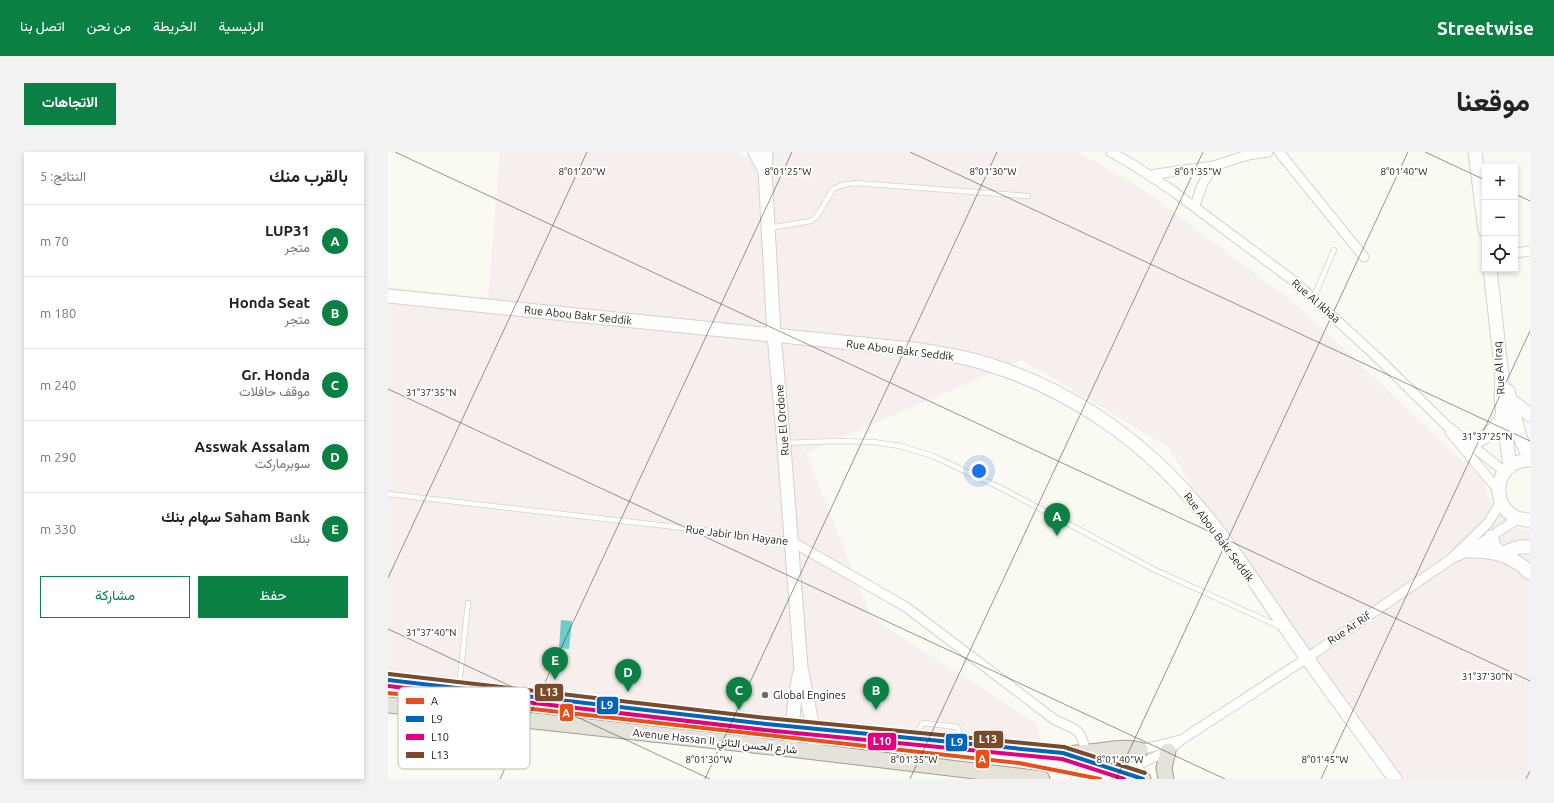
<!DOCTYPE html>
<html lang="ar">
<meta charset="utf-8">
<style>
body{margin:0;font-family:Ubuntu,Vazirmatn,sans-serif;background:#f2f2f2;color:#222;direction:rtl}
.controls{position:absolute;right:12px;top:12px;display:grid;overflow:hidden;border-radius:0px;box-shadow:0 2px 6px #0003}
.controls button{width:36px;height:36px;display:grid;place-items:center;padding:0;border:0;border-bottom:1px solid #e0e0e0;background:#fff;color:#222;font:20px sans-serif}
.you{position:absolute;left:591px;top:319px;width:14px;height:14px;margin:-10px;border:3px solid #fff;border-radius:50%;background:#1a73e8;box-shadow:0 0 0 6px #1a73e833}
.badge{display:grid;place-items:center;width:26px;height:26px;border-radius:50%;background:#0b8043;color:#fff;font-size:13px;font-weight:700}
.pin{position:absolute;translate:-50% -33px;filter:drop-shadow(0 1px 2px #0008)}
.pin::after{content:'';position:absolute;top:21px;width:14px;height:12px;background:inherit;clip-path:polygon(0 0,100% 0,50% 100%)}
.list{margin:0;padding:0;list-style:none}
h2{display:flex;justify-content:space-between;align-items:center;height:52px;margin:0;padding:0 16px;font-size:17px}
h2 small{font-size:13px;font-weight:400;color:#767676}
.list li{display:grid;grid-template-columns:26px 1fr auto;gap:12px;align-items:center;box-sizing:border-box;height:72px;padding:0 16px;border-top:1px solid #e0e0e0}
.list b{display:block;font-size:15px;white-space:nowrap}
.list p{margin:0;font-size:13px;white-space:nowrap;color:#767676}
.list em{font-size:13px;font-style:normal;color:#767676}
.actions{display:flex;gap:8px;padding:12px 16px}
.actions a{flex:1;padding:9px 0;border:1px solid #0b8043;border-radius:0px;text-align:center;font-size:14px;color:#0b8043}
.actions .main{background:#0b8043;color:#fff}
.icon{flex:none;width:22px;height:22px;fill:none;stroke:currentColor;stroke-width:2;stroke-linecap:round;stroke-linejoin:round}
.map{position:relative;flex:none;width:1142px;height:627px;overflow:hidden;direction:ltr;border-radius:0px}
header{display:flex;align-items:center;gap:24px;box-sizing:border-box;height:56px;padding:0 20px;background:#0b8043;color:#fff}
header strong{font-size:19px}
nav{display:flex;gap:22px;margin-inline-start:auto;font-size:14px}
.intro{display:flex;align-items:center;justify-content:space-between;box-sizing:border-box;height:96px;padding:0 24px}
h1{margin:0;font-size:28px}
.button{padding:10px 18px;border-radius:0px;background:#0b8043;color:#fff;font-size:14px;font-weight:700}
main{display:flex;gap:24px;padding:0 24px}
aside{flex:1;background:#fff;border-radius:0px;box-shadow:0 2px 6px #0003}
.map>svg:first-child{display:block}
</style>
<header>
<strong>Streetwise</strong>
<nav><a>الرئيسية</a><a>الخريطة</a><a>من نحن</a><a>اتصل بنا</a></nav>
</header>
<div class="intro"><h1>موقعنا</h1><a class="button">الاتجاهات</a></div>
<main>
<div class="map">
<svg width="1142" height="627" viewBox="0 0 1142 627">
<rect width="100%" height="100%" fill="#faf9f2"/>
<!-- industrial -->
<path fill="#f7eeee" d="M112 0H351L356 5 378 3 382 0H691L756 38 909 153 1095 328 1101 348 1134 378 1142 379V627H1014L856 416 780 295 634 208 418 301 483 465 649 572 655 605 0 531V135L100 146Z"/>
<!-- water -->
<path fill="#6dcccd" d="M173 468 184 469 181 497 171 496Z"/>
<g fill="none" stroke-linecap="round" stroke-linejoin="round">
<defs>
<path id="lane" d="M381 76 423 69 429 64 445 37 454 33 468 31 640 44
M926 145 946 98
M396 291 450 289 485 290 512 294 545 304 615 337 765 417 893 475
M0 342 401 388
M71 535 80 451
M0 541 631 611 712 627
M527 583 535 571 569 575 575 588"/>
<path id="street" d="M723 0 747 14 785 39 907 130 990 206 1057 272 1117 320
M891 0 976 105
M762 23 825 14 860 3 880 0
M807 54 814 33 825 14
M1127 101 1142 99
M1062 280 1111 339
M403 389 518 455 667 568C689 578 693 576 698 601
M1064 406 1100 371 1113 350
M712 612 752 598 792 588
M734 620 780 599 793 588 919 506 1063 407 1081 399 1131 366"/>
<path id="secondary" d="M367 0 377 19
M378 0 377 19 386 183 395 282 413 516 425 576 427 600
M1087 0 1097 78
M1102 117 1114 224 1113 247 1122 315
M0 144 533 198C555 202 578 205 599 212 677 236 748 283 802 345 839 387 870 435 902 482 936 531 972 579 1007 627
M1120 239 1132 285 1142 307
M1121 247 1142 263
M1082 291C1099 287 1109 277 1115 261
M1142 308C1100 308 1101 368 1142 368
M1103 385 1106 394 1112 402 1131 395H1142
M1081 399C1104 398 1126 404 1142 421
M402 597 407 545 412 520
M690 627 700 617 710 612
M720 627 734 620"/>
<path id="primary" d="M0 528 378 572 675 601 755 627
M0 553 402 597 654 627
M687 601C709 601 731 593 752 598
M778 627 776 616 780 599"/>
</defs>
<!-- lane casing -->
<use href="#lane" stroke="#d4d2c9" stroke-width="6"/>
<!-- street casing -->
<use href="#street" stroke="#d4d2c9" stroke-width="11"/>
<!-- secondary casing -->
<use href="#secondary" stroke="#d4d2c9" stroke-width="15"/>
<!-- primary casing -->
<use href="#primary" stroke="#a59e8e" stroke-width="17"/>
<!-- lane -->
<use href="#lane" stroke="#fefefd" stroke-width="4.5"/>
<!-- street -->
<use href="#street" stroke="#fefefd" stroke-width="9"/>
<!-- secondary -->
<use href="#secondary" stroke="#fefefd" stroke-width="13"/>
<!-- primary -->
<use href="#primary" stroke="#e5e2da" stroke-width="15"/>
<defs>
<path id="bus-1" d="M0 541 631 611 712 627"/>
<path id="bus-2" d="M0 528 378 572 675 601 755 627"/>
<path id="bus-3" d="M0 534 377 578 674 607 736 627"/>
<path id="bus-4" d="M1 522 379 566 676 595 757 621"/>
</defs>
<!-- bus-1 casing -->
<use href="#bus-1" stroke="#fff" stroke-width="7"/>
<!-- bus-2 casing -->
<use href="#bus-2" stroke="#fff" stroke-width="7"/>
<!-- bus-3 casing -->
<use href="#bus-3" stroke="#fff" stroke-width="7"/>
<!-- bus-4 casing -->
<use href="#bus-4" stroke="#fff" stroke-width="7"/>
<!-- bus-1 -->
<use href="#bus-1" stroke="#e94e19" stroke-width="4"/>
<!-- bus-2 -->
<use href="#bus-2" stroke="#0065bd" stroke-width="4"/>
<!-- bus-3 -->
<use href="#bus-3" stroke="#e5007d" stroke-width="4"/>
<!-- bus-4 -->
<use href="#bus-4" stroke="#7a4b2a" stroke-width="4"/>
</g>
<!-- ticks -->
<path fill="none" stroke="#1e1c11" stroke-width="1" stroke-opacity="0.45" d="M7 0 1142 529M522 0 1142 289M1037 0 1097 28M1127 42 1142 49M0 237 837 627M0 426 199 0M0 477 322 627M112 627 404 0M317 627 609 0M522 627 815 0M728 627 1020 0M933 627 1142 179M1138 627 1142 619"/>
<!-- markers -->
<circle fill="#6b6960" stroke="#fff" stroke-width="1.5" cx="377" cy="543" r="4"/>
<g text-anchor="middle" stroke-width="4" stroke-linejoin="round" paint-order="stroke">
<!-- street labels -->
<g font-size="11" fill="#1e1c11" stroke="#fff">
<text transform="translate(928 149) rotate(41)" y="4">Rue Al Ikhaa</text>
<text transform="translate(190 163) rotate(6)" y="4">Rue Abou Bakr Seddik</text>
<text transform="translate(512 198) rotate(7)" y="4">Rue Abou Bakr Seddik</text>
<text transform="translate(1111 216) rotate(-94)" y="4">Rue Al Iraq</text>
<text transform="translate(394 268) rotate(-95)" y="4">Rue El Ordone</text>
<text transform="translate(349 383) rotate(7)" y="4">Rue Jabir Ibn Hayane</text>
<text transform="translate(831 385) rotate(53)" y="4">Rue Abou Bakr Seddik</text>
<text transform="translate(961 476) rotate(-34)" y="4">Rue Ar Rif</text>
<text transform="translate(327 589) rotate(6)" y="4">Avenue Hassan II شارع الحسن الثاني</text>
</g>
<!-- poi labels -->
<g font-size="11" fill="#1e1c11" stroke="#fff" text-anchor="start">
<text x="385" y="547">Global Engines</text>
</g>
</g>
<!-- legend -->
<rect x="10" y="535" width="132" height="82" rx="6" fill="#fff" stroke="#bcbbb8" stroke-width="1"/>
<rect x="18" y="546" width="18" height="6" fill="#e94e19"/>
<rect x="18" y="564" width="18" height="6" fill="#0065bd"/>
<rect x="18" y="582" width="18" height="6" fill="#e5007d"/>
<rect x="18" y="600" width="18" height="6" fill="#7a4b2a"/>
<g font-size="11" fill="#1e1c11">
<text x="43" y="553">A</text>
<text x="43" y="571">L9</text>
<text x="43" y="589">L10</text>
<text x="43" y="607">L13</text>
</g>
<g font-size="10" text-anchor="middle" fill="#1e1c11" stroke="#fff" stroke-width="4" stroke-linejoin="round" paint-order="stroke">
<text x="194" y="23">8°01'20"W</text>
<text x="400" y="23">8°01'25"W</text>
<text x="605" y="23">8°01'30"W</text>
<text x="810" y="23">8°01'35"W</text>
<text x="1016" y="23">8°01'40"W</text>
<text x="43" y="244">31°37'35"N</text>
<text x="1099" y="288">31°37'25"N</text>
<text x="43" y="484">31°37'40"N</text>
<text x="1099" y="528">31°37'30"N</text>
<text x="321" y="611">8°01'30"W</text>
<text x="526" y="611">8°01'35"W</text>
<text x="732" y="611">8°01'40"W</text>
<text x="937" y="611">8°01'45"W</text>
</g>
<g stroke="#fff" stroke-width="1.5">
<rect x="146" y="531" width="30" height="19" rx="4" fill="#7a4b2a"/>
<rect x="208" y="544" width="23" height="19" rx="4" fill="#0065bd"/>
<rect x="171" y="551" width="15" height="19" rx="4" fill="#e94e19"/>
<rect x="585" y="578" width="31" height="19" rx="4" fill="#7a4b2a"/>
<rect x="479" y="580" width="30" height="19" rx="4" fill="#e5007d"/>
<rect x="557" y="581" width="23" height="19" rx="4" fill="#0065bd"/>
<rect x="587" y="597" width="15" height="20" rx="4" fill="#e94e19"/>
</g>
<g font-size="11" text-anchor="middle" font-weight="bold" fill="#fff">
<text x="161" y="544">L13</text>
<text x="219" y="557">L9</text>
<text x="178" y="565">A</text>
<text x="600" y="591">L13</text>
<text x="494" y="593">L10</text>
<text x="569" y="594">L9</text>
<text x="594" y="611">A</text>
</g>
</svg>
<div class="controls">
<button>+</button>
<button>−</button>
<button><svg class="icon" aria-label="locate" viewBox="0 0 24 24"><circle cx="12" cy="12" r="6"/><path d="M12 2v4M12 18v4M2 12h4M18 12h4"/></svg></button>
</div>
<div class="you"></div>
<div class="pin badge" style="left:669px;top:384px">A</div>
<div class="pin badge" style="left:488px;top:558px">B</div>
<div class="pin badge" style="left:351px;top:558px">C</div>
<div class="pin badge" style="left:240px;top:540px">D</div>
<div class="pin badge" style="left:167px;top:528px">E</div>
</div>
<aside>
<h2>بالقرب منك<small>النتائج: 5</small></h2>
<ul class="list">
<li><span class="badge">A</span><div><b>LUP31</b><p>متجر</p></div><em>70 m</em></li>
<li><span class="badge">B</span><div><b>Honda Seat</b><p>متجر</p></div><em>180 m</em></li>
<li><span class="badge">C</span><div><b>Gr. Honda</b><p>موقف حافلات</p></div><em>240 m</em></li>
<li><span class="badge">D</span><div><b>Asswak Assalam</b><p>سوبرماركت</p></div><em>290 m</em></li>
<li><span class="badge">E</span><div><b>Saham Bank سهام بنك</b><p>بنك</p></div><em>330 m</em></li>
</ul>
<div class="actions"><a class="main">حفظ</a><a>مشاركة</a></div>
</aside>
</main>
